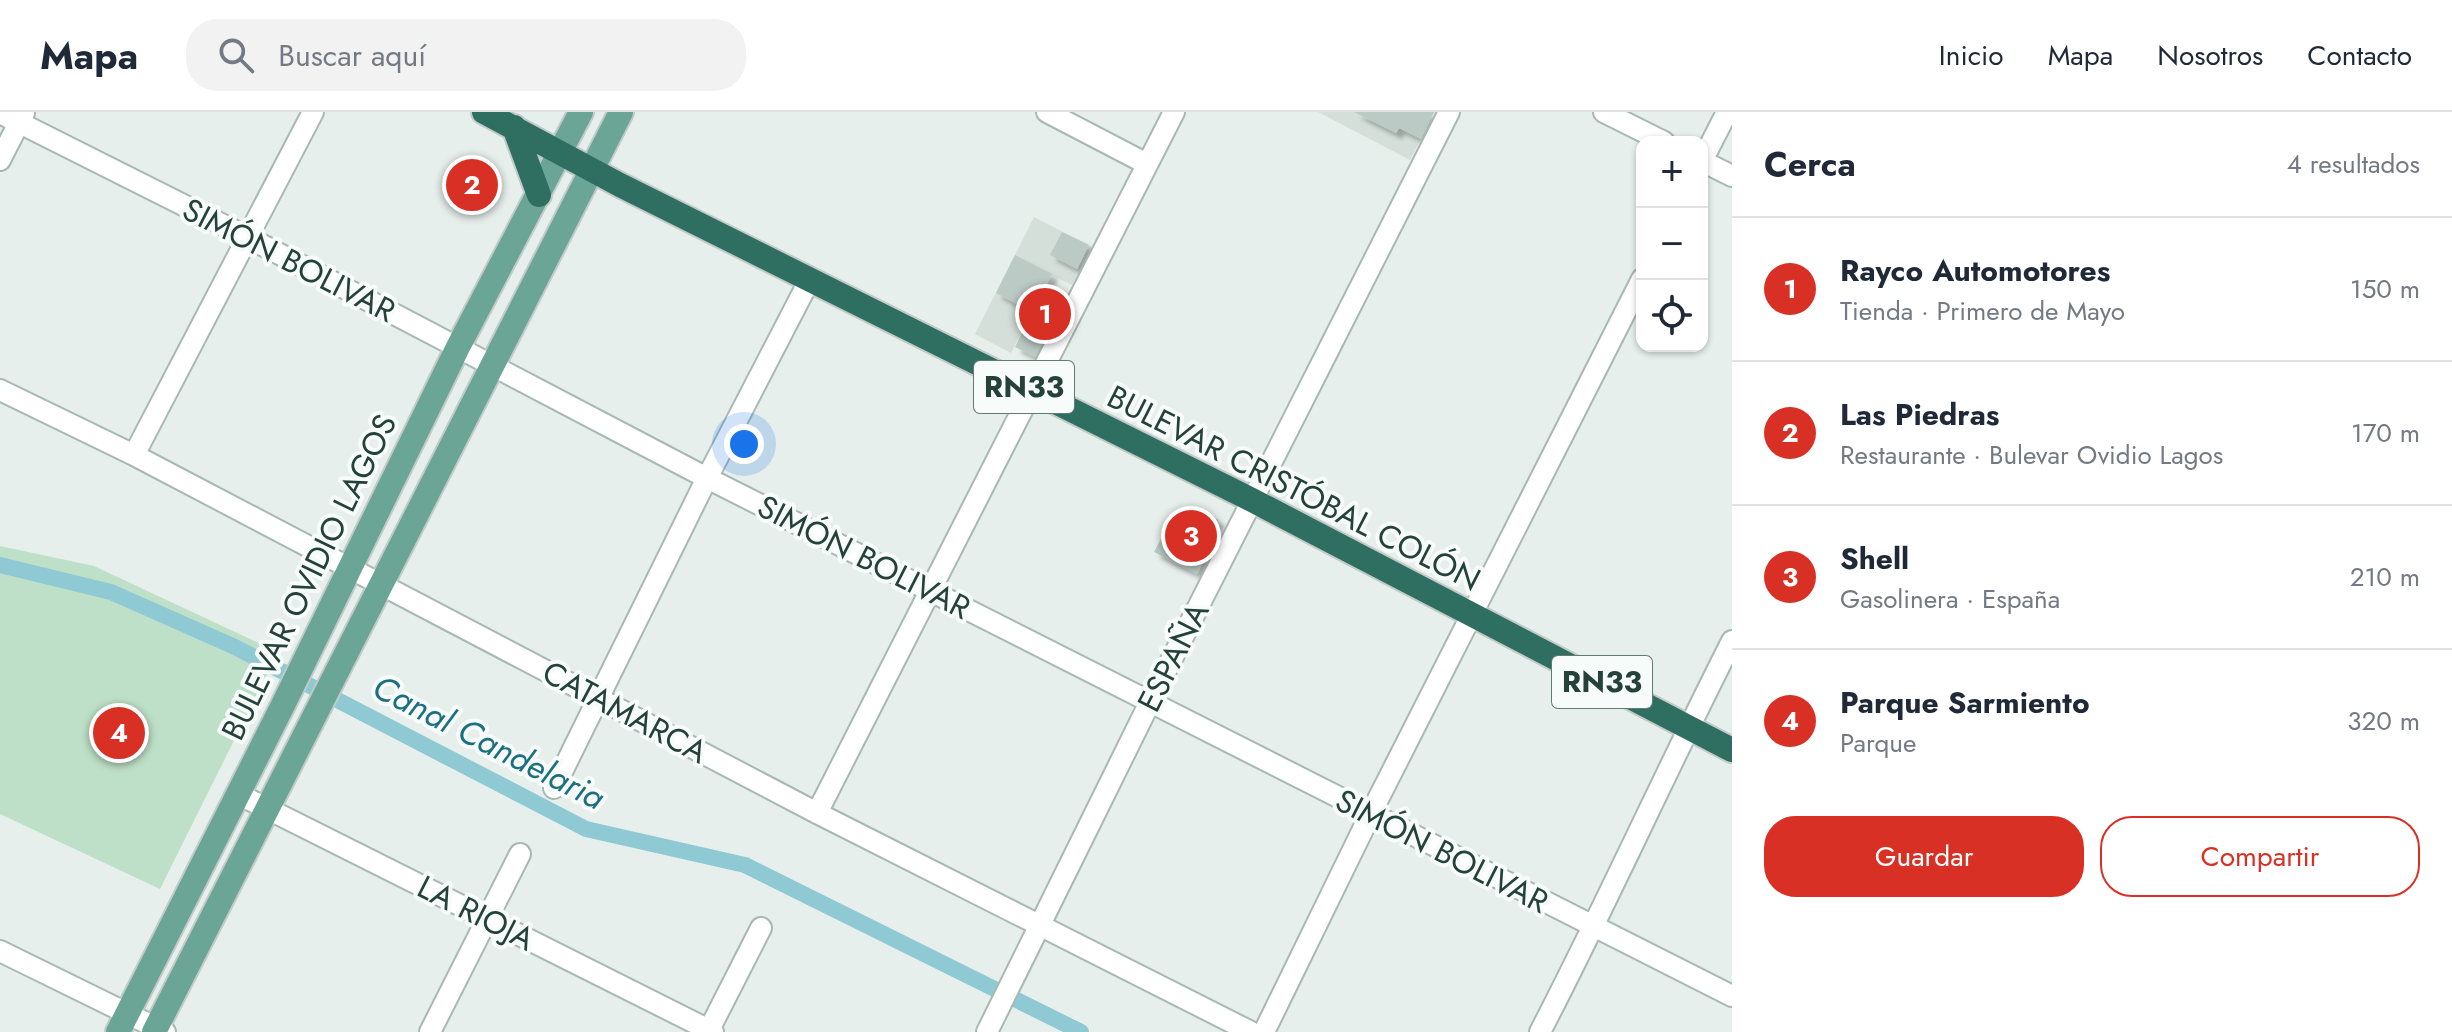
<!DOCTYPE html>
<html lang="es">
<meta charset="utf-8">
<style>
body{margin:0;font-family:Jost,sans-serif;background:#f2f2f3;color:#1f2937}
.controls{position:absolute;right:24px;top:24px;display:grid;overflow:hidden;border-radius:16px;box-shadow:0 2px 6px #0004}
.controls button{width:72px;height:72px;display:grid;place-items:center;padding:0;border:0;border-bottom:2px solid #e0e1e3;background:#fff;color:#1f2937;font:40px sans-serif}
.you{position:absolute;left:744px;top:332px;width:28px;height:28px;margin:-20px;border:6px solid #fff;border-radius:50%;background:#1a73e8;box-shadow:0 0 0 12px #1a73e833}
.badge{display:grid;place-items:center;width:52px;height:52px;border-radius:50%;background:#d93025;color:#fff;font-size:26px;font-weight:700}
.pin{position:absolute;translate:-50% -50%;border:4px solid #fff;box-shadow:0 2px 8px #0006}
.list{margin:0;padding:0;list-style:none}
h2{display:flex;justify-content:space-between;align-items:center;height:104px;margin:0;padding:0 32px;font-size:34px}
h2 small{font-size:26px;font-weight:400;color:#747a83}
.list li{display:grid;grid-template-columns:52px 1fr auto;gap:24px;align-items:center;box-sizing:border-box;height:144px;padding:0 32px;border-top:2px solid #e0e1e3}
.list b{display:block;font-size:30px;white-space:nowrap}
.list p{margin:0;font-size:26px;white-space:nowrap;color:#747a83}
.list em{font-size:26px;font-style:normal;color:#747a83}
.actions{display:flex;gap:16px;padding:24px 32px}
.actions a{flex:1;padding:18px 0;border:2px solid #d93025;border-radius:32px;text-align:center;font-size:28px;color:#d93025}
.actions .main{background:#d93025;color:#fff}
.icon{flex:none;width:44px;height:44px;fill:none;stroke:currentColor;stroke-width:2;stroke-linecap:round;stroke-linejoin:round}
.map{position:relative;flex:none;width:1732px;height:920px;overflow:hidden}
header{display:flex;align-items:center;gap:48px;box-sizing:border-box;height:112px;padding:0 40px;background:#fff;border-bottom:2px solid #e0e1e3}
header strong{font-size:38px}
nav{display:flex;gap:44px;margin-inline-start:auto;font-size:28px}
.search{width:560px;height:72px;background:#f2f2f3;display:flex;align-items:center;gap:20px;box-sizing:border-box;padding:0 28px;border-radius:32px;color:#747a83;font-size:30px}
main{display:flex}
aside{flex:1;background:#fff}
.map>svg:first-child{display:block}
</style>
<header>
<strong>Mapa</strong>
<div class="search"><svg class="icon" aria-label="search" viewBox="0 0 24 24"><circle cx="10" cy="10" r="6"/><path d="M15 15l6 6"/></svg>Buscar aquí</div>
<nav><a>Inicio</a><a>Mapa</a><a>Nosotros</a><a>Contacto</a></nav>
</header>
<main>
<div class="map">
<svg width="1732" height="920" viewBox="0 0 1732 920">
<defs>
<filter id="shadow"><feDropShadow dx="6" dy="6" stdDeviation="2" flood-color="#0004"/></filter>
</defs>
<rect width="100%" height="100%" fill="#e6efeb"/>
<!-- built -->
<path fill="#d4dfda" d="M1318 0H1435L1410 48Z
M1034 105 1092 135 1072 173 1051 163 1011 241 975 222Z"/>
<!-- green -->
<path fill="#bfe0c8" d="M0 434 94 454 278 540 160 777 0 702Z"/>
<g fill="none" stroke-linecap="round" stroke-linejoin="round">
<!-- canal -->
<path stroke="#8ec9d4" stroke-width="16" d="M0 453 111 480 235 535 586 717 745 753 1081 920"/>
</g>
<!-- building -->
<path fill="#bbcac4" filter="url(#shadow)" d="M1354 0H1434L1421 27 1399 16 1396 21Z
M1062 120 1089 133 1077 157 1050 143Z
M1015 143 1052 162 1043 179 1063 189 1035 245 1015 235 1032 200 996 181Z
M1199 398 1219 408 1200 444 1205 446 1197 462 1154 440 1162 425 1180 434Z"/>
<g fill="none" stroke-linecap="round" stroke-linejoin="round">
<defs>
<path id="minor" d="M1047 0 1147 52
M1604 0 1664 30
M0 1 247 125 707 366 1732 884
M0 48 24 1
M1702 49 1727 0
M1702 49 1732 64
M0 278 134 343 817 701 1251 920
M134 343 313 0
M554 676 707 366 810 167
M238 682 713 920
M817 701 1174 0
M0 839 165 920
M430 920 520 742
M708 920 761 816
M987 920 1150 590 1449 0
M1264 920 1370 703 1642 167
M1540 920C1607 791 1666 659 1732 529"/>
<path id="major" d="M118 920 283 593 458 235 581 0
M154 920 621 0"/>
<path id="highway" d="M484 0 620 73 1252 388 1732 638
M514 15 539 83"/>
</defs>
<!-- minor casing -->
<use href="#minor" stroke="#a8b8b2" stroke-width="24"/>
<!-- major casing -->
<use href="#major" stroke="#c2cac8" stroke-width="28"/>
<!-- highway casing -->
<use href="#highway" stroke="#c2cac8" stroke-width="28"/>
<!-- minor -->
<use href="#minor" stroke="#fff" stroke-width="20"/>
<!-- major -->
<use href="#major" stroke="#6aa596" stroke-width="24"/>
<!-- highway -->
<use href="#highway" stroke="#2f6f62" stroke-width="24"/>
</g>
<g text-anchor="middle" stroke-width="8" stroke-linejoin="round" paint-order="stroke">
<!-- shield labels -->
<g fill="#f7fbf9" stroke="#637a73" stroke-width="2">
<rect x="974" y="249" width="100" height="52" rx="6"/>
<rect x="1552" y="544" width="100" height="52" rx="6"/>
</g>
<g font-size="30" font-weight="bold" fill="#24423a">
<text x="1024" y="285">RN33</text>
<text x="1602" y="580">RN33</text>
</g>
<!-- street labels -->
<g font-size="32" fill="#24423a" stroke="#f7fbf9">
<text transform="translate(289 148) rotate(27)" y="11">SIMÓN BOLIVAR</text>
<text transform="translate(1294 376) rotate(27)" y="11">BULEVAR CRISTÓBAL COLÓN</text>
<text transform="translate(864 445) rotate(27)" y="11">SIMÓN BOLIVAR</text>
<text transform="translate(309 465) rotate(-64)" y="11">BULEVAR OVIDIO LAGOS</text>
<text transform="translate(1173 545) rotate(-63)" y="11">ESPAÑA</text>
<text transform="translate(625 600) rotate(28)" y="11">CATAMARCA</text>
<text transform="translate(1442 739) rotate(27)" y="11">SIMÓN BOLIVAR</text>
<text transform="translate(476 801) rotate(27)" y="11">LA RIOJA</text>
</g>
<!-- water labels -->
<g font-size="34" font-style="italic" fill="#1c6f80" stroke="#f7fbf9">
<text transform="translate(489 630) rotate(27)" y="12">Canal Candelaria</text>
</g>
</g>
</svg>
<div class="controls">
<button>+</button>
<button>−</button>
<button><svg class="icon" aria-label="locate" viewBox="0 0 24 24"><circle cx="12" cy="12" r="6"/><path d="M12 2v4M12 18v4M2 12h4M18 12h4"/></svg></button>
</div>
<div class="you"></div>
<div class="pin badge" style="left:1045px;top:202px">1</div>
<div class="pin badge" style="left:472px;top:73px">2</div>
<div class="pin badge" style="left:1191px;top:424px">3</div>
<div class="pin badge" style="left:119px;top:621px">4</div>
</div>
<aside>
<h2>Cerca<small>4 resultados</small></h2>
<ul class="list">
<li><span class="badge">1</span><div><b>Rayco Automotores</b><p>Tienda · Primero de Mayo</p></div><em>150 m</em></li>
<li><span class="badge">2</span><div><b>Las Piedras</b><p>Restaurante · Bulevar Ovidio Lagos</p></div><em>170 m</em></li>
<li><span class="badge">3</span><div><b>Shell</b><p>Gasolinera · España</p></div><em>210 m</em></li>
<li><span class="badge">4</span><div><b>Parque Sarmiento</b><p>Parque</p></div><em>320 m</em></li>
</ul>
<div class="actions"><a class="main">Guardar</a><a>Compartir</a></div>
</aside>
</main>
